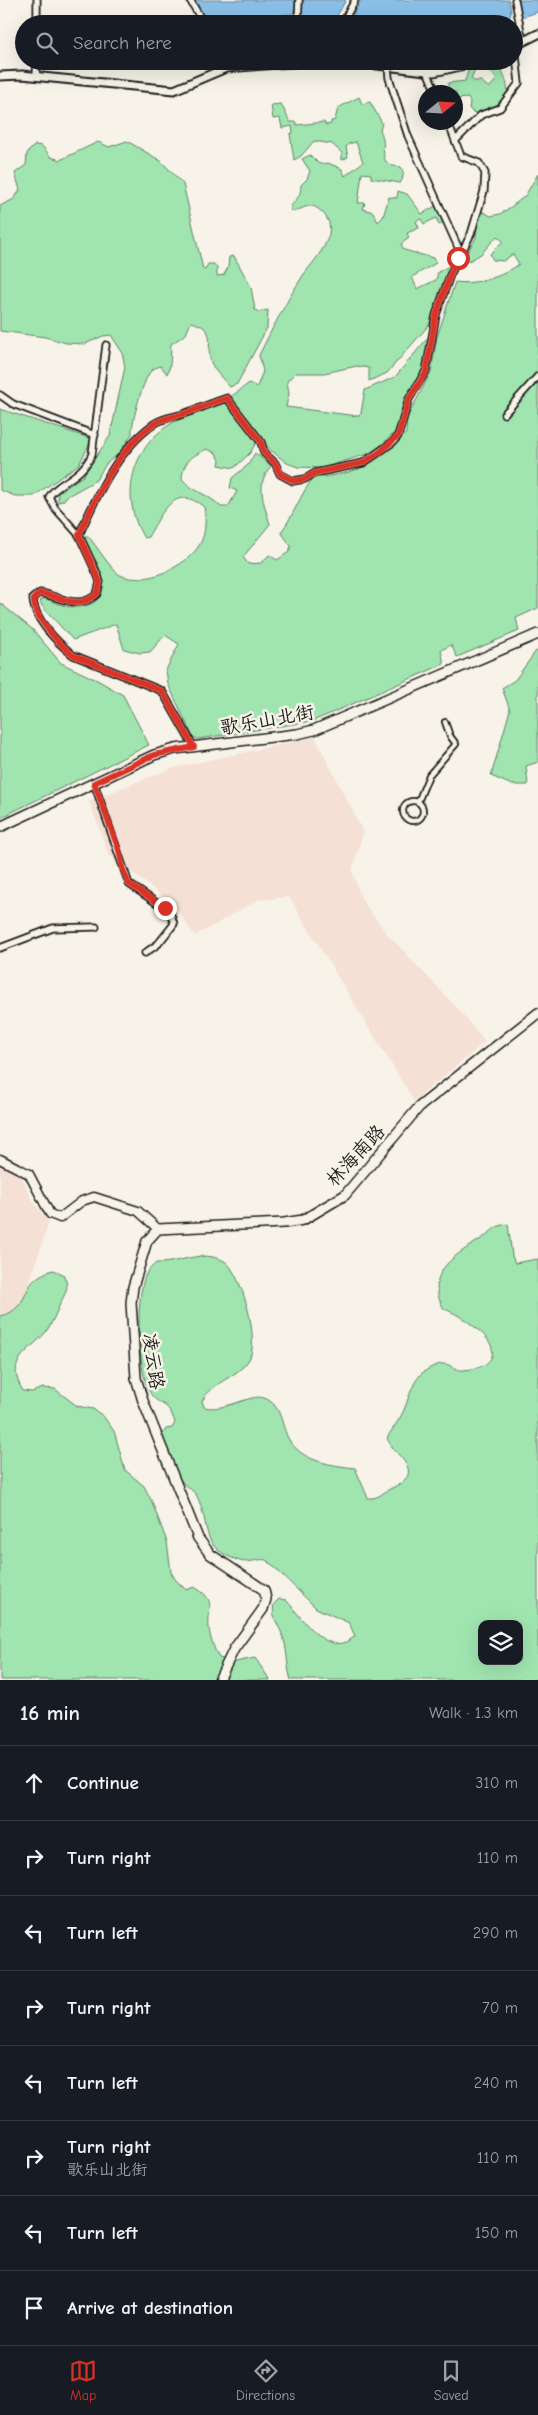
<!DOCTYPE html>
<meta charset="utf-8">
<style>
body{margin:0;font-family:"Comic Neue","LXGW WenKai TC",sans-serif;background:#20242c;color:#f1f3f6}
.controls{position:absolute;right:15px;bottom:15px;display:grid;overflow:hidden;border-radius:10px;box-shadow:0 5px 20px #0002}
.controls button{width:45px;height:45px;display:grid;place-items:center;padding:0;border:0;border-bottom:1px solid #363941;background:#171b24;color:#f1f3f6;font:25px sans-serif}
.compass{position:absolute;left:418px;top:85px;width:45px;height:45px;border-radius:50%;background:#171b24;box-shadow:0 5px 20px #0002;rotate:72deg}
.stop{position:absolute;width:15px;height:15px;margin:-11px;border:4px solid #d93025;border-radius:50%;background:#fff}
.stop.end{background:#d93025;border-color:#fff;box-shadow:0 1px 5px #0008}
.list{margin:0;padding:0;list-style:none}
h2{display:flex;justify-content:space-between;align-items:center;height:65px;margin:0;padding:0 20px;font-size:21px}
h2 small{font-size:16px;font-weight:400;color:#9ea1a6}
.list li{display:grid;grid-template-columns:32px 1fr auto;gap:15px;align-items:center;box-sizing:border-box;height:75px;padding:0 20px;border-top:1px solid #363941}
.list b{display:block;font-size:19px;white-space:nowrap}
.list p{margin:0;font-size:16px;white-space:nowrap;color:#9ea1a6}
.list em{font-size:16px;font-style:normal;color:#9ea1a6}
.icon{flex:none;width:28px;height:28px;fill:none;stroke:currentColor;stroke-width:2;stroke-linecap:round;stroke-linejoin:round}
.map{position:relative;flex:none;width:538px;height:1680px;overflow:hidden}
.search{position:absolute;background:#171b24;box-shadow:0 5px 20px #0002;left:15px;right:15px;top:15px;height:55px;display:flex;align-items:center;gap:12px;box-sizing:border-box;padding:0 18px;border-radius:28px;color:#9ea1a6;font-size:19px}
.sheet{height:665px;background:#171b24}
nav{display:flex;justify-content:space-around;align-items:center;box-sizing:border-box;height:70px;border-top:1px solid #363941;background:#171b24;font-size:14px;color:#9ea1a6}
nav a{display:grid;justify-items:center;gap:2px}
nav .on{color:#d93025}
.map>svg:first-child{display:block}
</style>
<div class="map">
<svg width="538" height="1680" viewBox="0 0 538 1680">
<rect width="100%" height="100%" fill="#f7f3e8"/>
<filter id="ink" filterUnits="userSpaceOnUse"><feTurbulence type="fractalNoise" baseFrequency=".02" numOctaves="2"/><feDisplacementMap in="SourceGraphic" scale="10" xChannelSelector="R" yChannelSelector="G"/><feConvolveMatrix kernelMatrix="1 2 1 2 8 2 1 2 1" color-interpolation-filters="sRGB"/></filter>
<g filter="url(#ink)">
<!-- built -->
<path fill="#f4e0d5" d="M315 737 363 832 352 871 362 900 387 934 459 1010 485 1042 414 1101 289 897 258 900 195 936 174 905 109 855 89 801 173 768Z
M0 1154 5 1155 23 1179 31 1199 49 1222 0 1375Z"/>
<!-- green -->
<path fill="#a0e5b0" stroke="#5e8066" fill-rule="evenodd" d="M497 63C505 73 512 92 504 104L481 115 472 112 469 108 470 102 468 98 456 99V92H448V83L465 81 468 71 473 67 475 69 471 79 474 81H481L489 88 497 79 488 69Z
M359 97 362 104 370 102 382 123 380 130C389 147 374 166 401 167 404 172 404 178 400 183L371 178V174L362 173 358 203H365L363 209 373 212 378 222 383 217 389 197 397 198 398 191 407 194 422 214 437 205 444 222 439 225 436 218 424 224 421 219 416 221 419 228 407 233 409 238 401 244 404 250 433 258 436 263 412 277 417 289 436 280 438 272 451 265 429 325 387 373 369 381V368L357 366 324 373H295L287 381 289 393 286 407 358 416 361 413 365 390 395 377 431 334 423 369 405 398 395 432 374 452 322 468 298 467 287 463 268 448 261 434 250 453 234 468 219 465 220 460 216 453 207 449C192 456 183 461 182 479 193 492 209 494 221 507H228L237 491 230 488 232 478 248 465 255 453 271 466C255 483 264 504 270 524L243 557 248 564 261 563 269 555 277 560 289 552 291 546 281 532C294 515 300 495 313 478 359 473 375 466 406 433L407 418 431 372 437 337 455 282C476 285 503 277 519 264L513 254 503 261 493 260 490 254 503 241 497 236 481 254 469 261 465 256 476 238 477 222 481 211 491 216 500 214 511 207 525 196 538 174V608L516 618 519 631 457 657 451 645 441 650 444 664 313 721 198 739 193 737 168 684 166 670 179 644 165 635 150 652 140 653 124 649 116 624 73 640 42 606 40 601 44 598C52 601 64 607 73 607 101 608 109 590 99 567 95 556 84 548 83 536H88C96 545 111 570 120 575 144 587 188 566 200 544 206 533 206 519 204 507 174 483 162 513 148 537L144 538C119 497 131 446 174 422 183 417 194 415 203 411 220 404 235 395 249 383L257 387 263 371 259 355C272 329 286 302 302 277 312 262 343 233 323 213 311 201 307 207 293 212L291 210V206C297 198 301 196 301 185L307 179 310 171 302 159 310 155 319 164 328 163 342 169 345 176 363 162 356 142 348 144 346 147 348 157 342 160V153L332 144 314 141 301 156 294 160 290 134 293 133 292 126 282 128 280 118 273 119 271 105 281 104 290 122H296L297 125 324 122 326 125 331 124V121L335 120 338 108Z
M127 141 161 161 183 184 203 269 205 270 208 264H214L217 268V276L224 275 228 267 229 257 234 256 251 287 255 310 259 312 268 310 267 328 237 384 230 387C225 381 214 371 211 362 205 344 219 329 191 322L186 334 171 344C170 354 172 365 167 374L161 366C158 367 153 368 151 371 143 379 131 424 132 434L119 453 106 464 96 480 66 497 63 501 58 502V493L83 476 110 436 125 367 122 352 111 335 103 336 85 344 66 343 45 337 0 331V206L14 199 20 190 15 173 26 165 27 153 35 145 42 146 51 157 60 160 98 142 109 147Z
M0 409 92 439 79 464 34 496H15L0 490Z
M0 603 32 629 61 663 99 681 123 695 149 745 0 818Z
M536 651 538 652V762L526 766 528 785H512L491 776 510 710 502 688 515 680Z
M508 1224 512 1256 515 1263 538 1259V1680H291C286 1664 288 1648 282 1634 278 1623 271 1617 274 1604L279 1599 286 1600C302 1617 327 1661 355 1636L349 1623 316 1608 267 1560C258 1558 249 1564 240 1561 198 1547 212 1529 197 1496 194 1490 187 1488 183 1483 172 1469 167 1450 162 1434L166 1429 172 1428 175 1423C168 1398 157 1408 148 1389 138 1366 135 1297 146 1274 148 1270 153 1266 156 1263 175 1264 195 1253 213 1257 217 1258 224 1260 227 1263 243 1279 261 1343 248 1361 236 1378 212 1382 202 1401L204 1407C226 1412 251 1393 264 1398 282 1404 281 1426 289 1440 303 1462 331 1465 355 1468L368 1498C380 1499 382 1492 392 1488 428 1471 395 1458 387 1438 392 1429 399 1421 403 1412 409 1399 411 1385 421 1374 427 1369 438 1363 445 1364 452 1365 456 1371 463 1370 497 1368 502 1348 476 1328 466 1320 456 1313 444 1309 422 1271 458 1254 484 1237 495 1229 494 1226 508 1224ZM482 1624H519V1661H482Z
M53 1270 63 1274C70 1287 66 1291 61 1302 56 1313 52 1324 45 1333 29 1352 4 1360 23 1391L32 1392 43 1388 55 1389 77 1406 93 1409 103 1416 114 1431 125 1470 144 1486 152 1502 167 1542 171 1572 175 1579 186 1590 194 1587C218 1600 207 1608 209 1628 210 1638 214 1649 219 1658L235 1662 255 1658 270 1680H0V1316C3 1315 8 1314 11 1312 32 1299 20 1280 53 1270Z"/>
<!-- water -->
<path fill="#8ac0e8" stroke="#5e7e96" d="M194 0H297V9H294V13L247 22V24H209Z
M301 0H346L335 19 302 18Z
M361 0H509L511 13 508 21 499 24H348Z
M516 0H538V12L519 18Z"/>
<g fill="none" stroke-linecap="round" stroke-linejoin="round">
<defs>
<path id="pedestrian" d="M403 811a10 10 0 1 1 20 0a10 10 0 1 1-20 0Z
M418 802 429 775 456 744 450 736 445 722"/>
<path id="minor" d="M190 0 204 24
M515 0 523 42
M37 24V0
M298 24 299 0
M342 24 355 0
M388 66 389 78 408 136 458 247V257
M416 70 419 61
M427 71 436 92
M36 76 37 61
M455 141 481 115 500 108 519 83 515 46
M0 395 13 404 95 435
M504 414 538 376
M79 535 55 508 49 497C57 482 82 478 92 454L106 345
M194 747 162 691 73 655C58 643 33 619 33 598L40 593C60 596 78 611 97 594L100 582 98 576 79 535C97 495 117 450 154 424 163 418 174 417 183 414 198 409 212 403 227 398L261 442 264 453 275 463 280 474 293 481 305 479 315 473 363 463 393 442 398 436 409 399 426 371 436 315 450 275 471 234 484 191 485 173 479 163 461 156 448 122
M94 783 129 884 170 912 174 924 158 944 145 953
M0 948 53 928 96 927"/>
<path id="tertiary" d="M514 46 538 34
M345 61 434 72 483 61
M0 76 22 75 174 90 226 68 318 61"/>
<path id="secondary" d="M0 1159 29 1174 50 1214 60 1218 82 1201 94 1197 138 1211 158 1229"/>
<path id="primary" d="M0 827 154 755 175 749 297 734 314 730 538 634
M219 1680 234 1649 263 1609 266 1599 264 1590 210 1554 198 1538 143 1401 136 1378 131 1303 133 1287 147 1241 158 1229 284 1223 303 1220 345 1195 419 1107 538 1013"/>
</defs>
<!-- pedestrian casing -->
<use href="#pedestrian" stroke="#1c1c1c" stroke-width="8"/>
<!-- minor casing -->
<use href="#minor" stroke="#1c1c1c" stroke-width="9"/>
<!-- tertiary casing -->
<use href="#tertiary" stroke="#1c1c1c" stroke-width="11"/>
<!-- secondary casing -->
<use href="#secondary" stroke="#1c1c1c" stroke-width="11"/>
<!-- primary casing -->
<use href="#primary" stroke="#1c1c1c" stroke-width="12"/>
<!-- pedestrian -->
<use href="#pedestrian" stroke="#f7f3e8" stroke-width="4.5"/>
<!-- minor -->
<use href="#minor" stroke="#f7f3e8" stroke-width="5.5"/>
<!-- tertiary -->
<use href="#tertiary" stroke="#f7f3e8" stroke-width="7"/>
<!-- secondary -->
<use href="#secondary" stroke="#f7f3e8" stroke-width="8"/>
<!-- primary -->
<use href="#primary" stroke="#f7f3e8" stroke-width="9"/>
</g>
</g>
<g fill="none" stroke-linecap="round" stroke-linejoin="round" filter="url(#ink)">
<!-- route -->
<path stroke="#d93025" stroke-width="6" d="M165 908 129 884 123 870 119 850 94 783 154 755 194 747 162 691 73 655C59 644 32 616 34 598L40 593C61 596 77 611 97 594L100 582 79 535C97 495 117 450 154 424 163 418 174 417 183 414 198 409 212 403 227 398L261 442 264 453 275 463 280 474 294 481 305 479 315 473 363 463 380 452 398 436 409 399 426 372 436 315 450 275 458 258"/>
</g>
<g text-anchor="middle" stroke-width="5" stroke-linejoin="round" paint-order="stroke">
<!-- street labels -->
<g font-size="19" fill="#1c1c1c" stroke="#f7f3e8">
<text transform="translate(267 719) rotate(-10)" y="7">歌乐山北街</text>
<text transform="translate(355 1155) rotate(-47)" y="7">林海南路</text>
<text transform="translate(154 1361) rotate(82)" y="7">凌云路</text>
</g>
</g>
</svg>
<div class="controls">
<button><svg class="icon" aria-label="layers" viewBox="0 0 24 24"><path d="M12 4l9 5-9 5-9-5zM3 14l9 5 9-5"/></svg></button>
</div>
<svg class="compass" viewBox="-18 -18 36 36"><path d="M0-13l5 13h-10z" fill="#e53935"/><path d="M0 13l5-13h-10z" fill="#9ea1a6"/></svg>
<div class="stop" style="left:458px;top:258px"></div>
<div class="stop end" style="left:165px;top:908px"></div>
<div class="search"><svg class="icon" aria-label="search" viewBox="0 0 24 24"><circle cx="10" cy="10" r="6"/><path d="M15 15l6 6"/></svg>Search here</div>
</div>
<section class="sheet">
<h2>16 min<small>Walk · 1.3 km</small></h2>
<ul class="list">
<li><svg class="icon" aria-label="ahead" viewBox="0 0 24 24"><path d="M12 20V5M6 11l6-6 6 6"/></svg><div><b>Continue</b></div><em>310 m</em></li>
<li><svg class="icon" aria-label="right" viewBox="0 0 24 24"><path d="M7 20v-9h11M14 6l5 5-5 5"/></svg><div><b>Turn right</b></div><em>110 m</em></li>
<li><svg class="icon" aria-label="left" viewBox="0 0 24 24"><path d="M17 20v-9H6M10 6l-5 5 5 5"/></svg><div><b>Turn left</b></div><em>290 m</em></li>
<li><svg class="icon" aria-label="right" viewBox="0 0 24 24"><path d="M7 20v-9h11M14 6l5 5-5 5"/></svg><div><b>Turn right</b></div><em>70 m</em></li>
<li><svg class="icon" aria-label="left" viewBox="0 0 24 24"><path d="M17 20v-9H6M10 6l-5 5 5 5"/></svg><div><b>Turn left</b></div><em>240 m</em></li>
<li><svg class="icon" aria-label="right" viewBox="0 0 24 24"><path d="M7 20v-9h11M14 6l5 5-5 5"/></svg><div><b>Turn right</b><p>歌乐山北街</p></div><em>110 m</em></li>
<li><svg class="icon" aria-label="left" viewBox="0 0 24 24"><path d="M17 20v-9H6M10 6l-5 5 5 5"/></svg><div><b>Turn left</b></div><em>150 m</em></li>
<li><svg class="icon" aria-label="arrive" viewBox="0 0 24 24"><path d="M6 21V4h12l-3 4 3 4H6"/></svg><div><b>Arrive at destination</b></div></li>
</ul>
</section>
<nav>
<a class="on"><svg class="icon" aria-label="map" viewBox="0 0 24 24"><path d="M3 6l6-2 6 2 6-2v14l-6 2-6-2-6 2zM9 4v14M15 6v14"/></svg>Map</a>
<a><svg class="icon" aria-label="directions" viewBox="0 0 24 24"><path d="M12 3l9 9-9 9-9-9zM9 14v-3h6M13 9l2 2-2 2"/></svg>Directions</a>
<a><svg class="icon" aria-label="saved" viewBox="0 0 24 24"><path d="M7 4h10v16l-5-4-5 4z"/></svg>Saved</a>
</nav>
